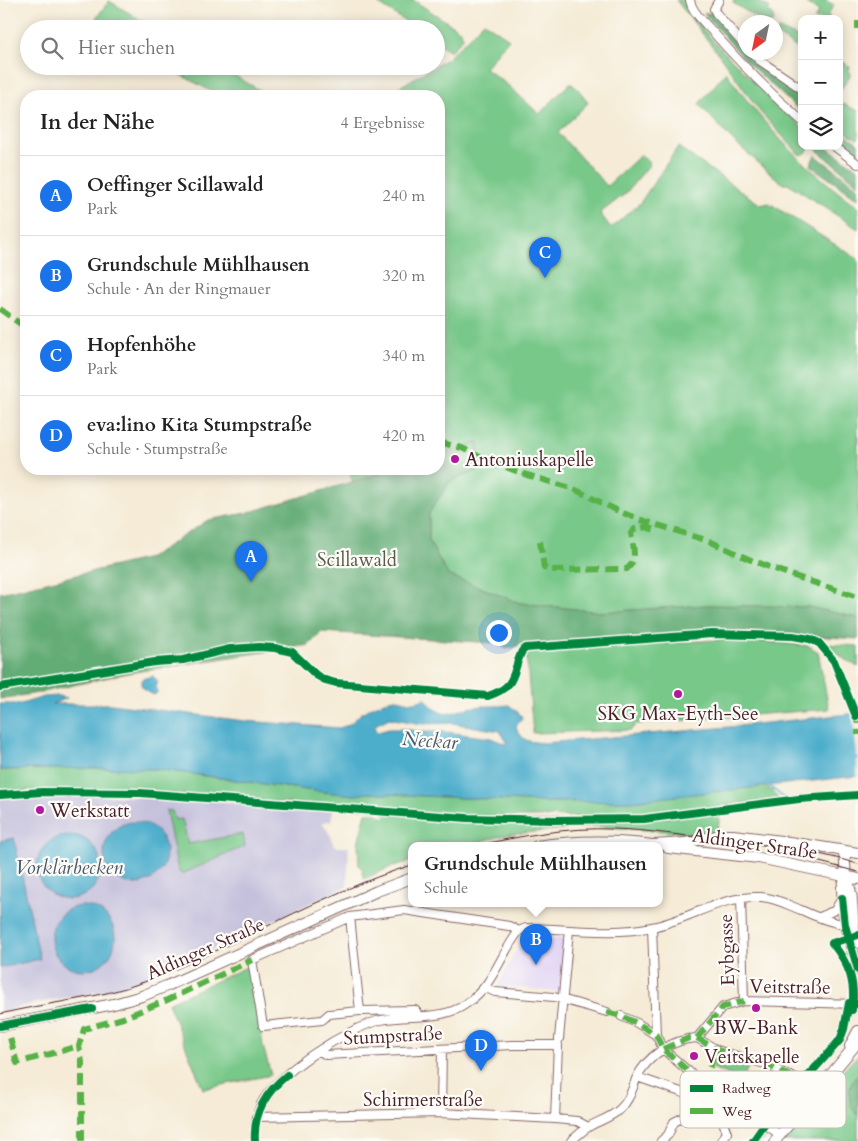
<!DOCTYPE html>
<html lang="de">
<meta charset="utf-8">
<style>
body{margin:0;font-family:Cardo,serif;background:#f2f2f2;color:#222}
.controls{position:absolute;right:15px;top:15px;display:grid;overflow:hidden;border-radius:10px;box-shadow:0 2px 12px #0003}
.controls button{width:45px;height:45px;display:grid;place-items:center;padding:0;border:0;border-bottom:1px solid #e0e0e0;background:#fff;color:#222;font:25px sans-serif}
.compass{position:absolute;left:738px;top:15px;width:45px;height:45px;border-radius:50%;background:#fff;box-shadow:0 2px 12px #0003;rotate:213deg}
.you{position:absolute;left:498px;top:632px;width:18px;height:18px;margin:-12px;border:4px solid #fff;border-radius:50%;background:#1a73e8;box-shadow:0 0 0 8px #1a73e833}
.badge{display:grid;place-items:center;width:32px;height:32px;border-radius:50%;background:#1a73e8;color:#fff;font-size:16px;font-weight:700}
.pin{position:absolute;translate:-50% -41px;filter:drop-shadow(0 1px 2px #0008)}
.pin::after{content:'';position:absolute;top:26px;width:18px;height:15px;background:inherit;clip-path:polygon(0 0,100% 0,50% 100%)}
.popup{position:absolute;left:408px;top:842px;width:255px;height:65px;box-sizing:border-box;display:grid;place-content:center;border-radius:10px;background:#fff;filter:drop-shadow(0 1px 4px #0005);font-size:16px;white-space:nowrap;color:#767676}
.popup b{font-size:19px;color:#222}
.popup::after{content:'';position:absolute;left:50%;top:100%;margin-left:-10px;border:10px solid transparent;border-top-color:#fff}
.list{margin:0;padding:0;list-style:none}
h2{display:flex;justify-content:space-between;align-items:center;height:65px;margin:0;padding:0 20px;font-size:21px}
h2 small{font-size:16px;font-weight:400;color:#767676}
.list li{display:grid;grid-template-columns:32px 1fr auto;gap:15px;align-items:center;box-sizing:border-box;height:80px;padding:0 20px;border-top:1px solid #e0e0e0}
.list b{display:block;font-size:19px;white-space:nowrap}
.list p{margin:0;font-size:16px;white-space:nowrap;color:#767676}
.list em{font-size:16px;font-style:normal;color:#767676}
.icon{flex:none;width:28px;height:28px;fill:none;stroke:currentColor;stroke-width:2;stroke-linecap:round;stroke-linejoin:round}
.map{position:relative;flex:none;width:858px;height:1141px;overflow:hidden}
.search{position:absolute;background:#fff;box-shadow:0 2px 12px #0003;left:20px;top:20px;width:425px;height:55px;display:flex;align-items:center;gap:12px;box-sizing:border-box;padding:0 18px;border-radius:28px;color:#767676;font-size:19px}
.panel{position:absolute;background:#fff;box-shadow:0 2px 12px #0003;left:20px;top:90px;width:425px;height:385px;border-radius:20px}
.map>svg:first-child{display:block}
</style>
<div class="map">
<svg width="858" height="1141" viewBox="0 0 858 1141">
<rect width="100%" height="100%" fill="#fdfcf7"/>
<filter id="ink" filterUnits="userSpaceOnUse"><feTurbulence type="fractalNoise" baseFrequency=".02" numOctaves="2"/><feDisplacementMap in="SourceGraphic" scale="10" xChannelSelector="R" yChannelSelector="G"/><feConvolveMatrix kernelMatrix="1 2 1 2 8 2 1 2 1" color-interpolation-filters="sRGB"/></filter>
<filter id="wash" filterUnits="userSpaceOnUse"><feTurbulence type="fractalNoise" baseFrequency=".0096" numOctaves="4" result="noise"/><feDisplacementMap in="SourceGraphic" scale="20" xChannelSelector="R" yChannelSelector="G"/><feGaussianBlur stdDeviation="1.12" result="paint"/><feColorMatrix in="noise" values="0 0 0 0 0 0 0 0 0 0 0 0 0 0 0 0 0 1.4 0 .05"/><feComposite in="paint" operator="in"/></filter>
<g filter="url(#wash)">
<rect width="100%" height="100%" fill="#f5ebd6"/>
<!-- built -->
<path fill="#e1d4f4" d="M530 937 566 938 560 992 498 986 519 945Z"/>
<!-- industrial -->
<path fill="#c5c0db" d="M84 795 166 798 333 809 331 821 322 822 331 836 333 844 338 847H349L347 886 189 960 143 979 106 991 32 1004 0 1012V798Z"/>
<!-- green -->
<path fill="#78c889" stroke="#61745a" d="M373 0H413L461 31 463 38 451 51 436 42V29H417Z
M676 0H685L688 11 715 43 774 101 802 127V146H810L806 153 800 155 761 113 720 56Z
M734 0H756L770 8 768 12 773 15 774 22H764L733 3Z
M807 0H825L834 5 828 15 830 19H814L819 11 806 3Z
M109 1 156 29H98L92 26 94 21Z
M484 22 509 39 485 68 510 87 539 114 570 83 578 89 588 103 558 133 607 186 641 155 650 164 625 194 600 213 611 228 640 203 678 147 761 205 769 203 858 259V618L809 607 707 605 601 612 520 603 448 575 429 541V513L450 481 478 471 479 442 439 455V96H384L447 59Z
M779 29 802 39V51L776 35Z
M839 60 850 67 849 70 850 76 839 92Z
M164 66H218L270 96H220Z
M726 72C764 126 804 168 858 207V229L789 184H783L732 140 699 104Z
M839 102 858 111V139L839 128Z
M349 469H396L353 483Z
M734 639 809 646 818 652 829 709 636 724 631 730 533 733 526 651Z
M826 644 858 646V667L843 658Z
M94 768 155 769 315 791 356 795 367 793 543 802 631 801 763 786 770 789 779 800 723 805 714 809 638 816 516 817 471 816 121 791 39 790 0 793V770Z
M166 810 172 811 175 820 182 819 188 844 243 834 245 846 182 874 178 871Z
M720 810 718 831 710 835 593 826 505 835 463 846H412V861L393 866 364 879 362 868 359 866 358 843 366 813H376L383 818 387 814 382 812 468 820 559 822 644 820Z
M251 965 263 1046 271 1075 203 1089 168 1003Z
M718 1053 750 1063 742 1080 712 1068Z
M858 1055V1141H781L821 1094Z"/>
<!-- forest -->
<path fill="#62ac75" stroke="#566650" d="M704 13H713L745 49 746 52 749 53 802 100V113L749 64Z
M839 130 858 143V158L839 144Z
M819 146H825L858 169V184L817 150Z
M815 155 858 187V199L811 166 812 161Z
M479 442 478 471 450 481 429 513V541L448 575 520 603 601 612 707 605 809 607 858 618V639L738 631 521 645 507 649 493 643 322 632 309 645 127 673 38 693 0 699V593L149 558 208 520 246 513 396 469H439V455Z
M858 1074V1115C847 1105 846 1084 858 1074Z"/>
<!-- water -->
<path fill="#4daecc" stroke="#4c667c" fill-rule="evenodd" d="M153 676 158 681 156 686 158 692 154 695 146 691 141 686 142 679Z
M59 696 67 698 52 704H111L245 721 339 728C352 725 353 720 362 713 369 708 379 704 387 701 404 694 407 709 425 698 444 723 450 711 474 707 486 705 498 707 509 705L521 715 522 719 518 722 516 728C525 743 528 741 544 743L729 727 858 713V776L631 801 543 802 367 793 356 795 315 791 155 769 94 768 0 770V704H21L44 697ZM389 718 422 724 452 723 500 731 507 742 506 744 491 738 446 732H422L405 729H389L378 732 375 730V725Z
M104 853a31 31 0 1 1 62 0a31 31 0 1 1-62 0Z
M37 867a32 32 0 1 1 64 0a32 32 0 1 1-64 0Z
M14 838 40 959 0 968V841Z
M51 938a32 32 0 1 1 64 0a32 32 0 1 1-64 0Z"/>
<!-- pier -->
<path fill="#f5ebd6" d="M858 710V779H857V753L852 711Z"/>
<g fill="none" stroke-linecap="round" stroke-linejoin="round">
<!-- stream -->
<path stroke="#4daecc" stroke-width="2" d="M768 785 785 799
M761 1141 766 1132"/>
</g>
</g>
<g filter="url(#ink)">
<g fill="none" stroke-linecap="round" stroke-linejoin="round">
<defs>
<path id="minor" d="M690 0C692 12 704 22 712 31 740 63 770 93 802 121
M719 0 714 9 716 13 746 47
M751 52 759 60 802 89
M834 146 858 164
M741 898 744 1001
M350 917 360 1011
M820 917 835 910 842 898
M652 927 656 1035
M486 988 495 992 554 997 607 1012
M420 1016 415 1010 360 1011 329 1014 322 1020 263 1026 252 960 350 917 404 910 509 926 519 931 526 928C567 928 611 936 652 927 689 920 721 895 761 897 776 898 788 905 801 910 816 917 832 923 848 925
M621 1016 637 1023 656 1035 663 1049 703 1084 707 1089 722 1093 780 1135
M697 1038 717 1050 765 1064 794 1078 802 1084
M559 1039 569 930
M320 1051 326 1055 512 1045H558L555 1119
M637 1077 710 1102 722 1119 727 1133 721 1141
M441 1113 442 1049
M256 1117 441 1113 555 1119 577 1121 588 1127
M255 1141C254 1128 256 1116 261 1104 277 1073 347 1028 381 1020 409 1014 442 1021 466 1004 495 984 499 956 519 931
M571 1141C577 1136 583 1130 590 1126 599 1121 612 1117 620 1109 629 1101 632 1090 636 1079 647 1056 672 1039 697 1038L723 1007 744 1001 858 1004
M661 1141 668 1135 674 1122 692 1113 700 1096
M753 1141 765 1124 840 1040 844 1029 849 1003"/>
<path id="major" d="M653 845 685 843 720 835H733L789 842 858 853
M537 846C575 840 620 840 659 846
M668 848 759 858 858 879
M844 851 846 876 842 888 843 909 845 925 858 970
M846 876C856 898 850 920 857 943
M0 1026 114 1004 142 996 169 985 377 891 412 878
M850 1046 858 1031
M775 1141 858 1042"/>
</defs>
<!-- minor casing -->
<use href="#minor" stroke="#866667" stroke-width="10"/>
<!-- major casing -->
<use href="#major" stroke="#866667" stroke-width="12"/>
<!-- minor -->
<use href="#minor" stroke="#fff" stroke-width="8"/>
<!-- major -->
<use href="#major" stroke="#fff" stroke-width="10"/>
<!-- tram -->
<path stroke="#4a1f2b" stroke-width="1" d="M475 846C520 836 567 827 614 829 649 830 684 836 720 840 766 845 813 850 858 864
M816 861 858 872
M0 1014C48 1002 98 999 144 982 235 947 319 894 412 865"/>
<!-- quiet -->
<path stroke="#57b146" stroke-width="6" stroke-dasharray="12 6" stroke-linecap="butt" d="M858 21V29
M0 309 26 328
M439 442 462 448 482 458 527 475 574 489 616 510 638 519 709 541 751 560 794 576 858 597
M540 541 544 568 548 570 627 569C638 560 633 546 631 533L635 529 646 527 655 530
M857 712 858 735
M607 1012 621 1016 637 1023 656 1035 663 1049 703 1084 707 1089 722 1093
M10 1038 17 1063 79 1046
M697 1038 717 1050 765 1064 794 1078 802 1084
M663 1049 689 1038H697L723 1007 744 1001
M703 1084 717 1050
M698 1098 707 1089
M82 1141V1062L79 1046 84 1029 123 1018 165 1001 252 960"/>
<defs>
<path id="cycleway" d="M0 687 155 662 183 660 230 649 259 647 275 648 292 652 316 675 325 680 336 683 488 696C518 686 511 674 522 651L526 648 712 634 793 636 810 639 819 643 834 661 856 716
M0 795 42 792 140 793 467 818 554 820 644 819 799 799 858 795
M842 898 845 925 858 970
M852 1010C856 982 849 964 832 943L858 935
M0 1026 92 1009
M255 1141C253 1114 266 1092 287 1075
M753 1141 765 1124 840 1040 844 1029 849 1003 858 1004"/>
</defs>
<!-- cycleway casing -->
<use href="#cycleway" stroke="#fdfcf7" stroke-width="11"/>
<!-- cycleway -->
<use href="#cycleway" stroke="#00873e" stroke-width="8"/>
</g>
</g>
<!-- markers -->
<g fill="#b5179e" stroke="#fdfcf7" stroke-width="2">
<circle cx="455" cy="459" r="5"/>
<circle cx="678" cy="694" r="5"/>
<circle cx="40" cy="810" r="5"/>
<circle cx="756" cy="1008" r="5"/>
<circle cx="694" cy="1056" r="5"/>
</g>
<g text-anchor="middle" stroke-width="4.5" stroke-linejoin="round" paint-order="stroke">
<!-- poi labels -->
<g font-size="19" fill="#4a1f2b" stroke="#fdfcf7" text-anchor="start">
<text x="465" y="466">Antoniuskapelle</text>
<text x="678" y="720" text-anchor="middle">SKG Max-Eyth-See</text>
<text x="50" y="817">Werkstatt</text>
<text x="756" y="1034" text-anchor="middle">BW-Bank</text>
<text x="704" y="1063">Veitskapelle</text>
</g>
<!-- park labels -->
<g font-size="19" fill="#5a5a4c" stroke="#fdfcf7">
<text x="357" y="566">Scillawald</text>
</g>
<!-- street labels -->
<g font-size="19" fill="#4a1f2b" stroke="#fdfcf7">
<text transform="translate(755 843) rotate(8)" y="7">Aldinger Straße</text>
<text transform="translate(205 948) rotate(-24)" y="7">Aldinger Straße</text>
<text transform="translate(726 950) rotate(-92)" y="7">Eybgasse</text>
<text transform="translate(790 986) rotate(1)" y="7">Veitstraße</text>
<text transform="translate(393 1035) rotate(-3)" y="7">Stumpstraße</text>
<text x="423" y="1106">Schirmerstraße</text>
</g>
<!-- water labels -->
<g font-size="20" font-style="italic" fill="#4b586b" stroke="#fdfcf7">
<text transform="translate(430 740) rotate(4)" y="7">Neckar</text>
<text x="69" y="874">Vorklärbecken</text>
</g>
</g>
<!-- legend -->
<rect x="680" y="1071" width="166" height="57" rx="8" fill="#fdfcf7" stroke="#c7baba" stroke-width="1"/>
<rect x="690" y="1085" width="23" height="7" fill="#00873e"/>
<rect x="690" y="1108" width="23" height="6" fill="#57b146"/>
<g font-size="14" fill="#4a1f2b">
<text x="722" y="1093">Radweg</text>
<text x="722" y="1116">Weg</text>
</g>
</svg>
<div class="controls">
<button>+</button>
<button>−</button>
<button><svg class="icon" aria-label="layers" viewBox="0 0 24 24"><path d="M12 4l9 5-9 5-9-5zM3 14l9 5 9-5"/></svg></button>
</div>
<svg class="compass" viewBox="-18 -18 36 36"><path d="M0-13l5 13h-10z" fill="#e53935"/><path d="M0 13l5-13h-10z" fill="#767676"/></svg>
<div class="you"></div>
<div class="pin badge" style="left:251px;top:582px">A</div>
<div class="pin badge" style="left:536px;top:965px">B</div>
<div class="popup"><b>Grundschule Mühlhausen</b>Schule</div>
<div class="pin badge" style="left:545px;top:278px">C</div>
<div class="pin badge" style="left:481px;top:1071px">D</div>
<div class="search"><svg class="icon" aria-label="search" viewBox="0 0 24 24"><circle cx="10" cy="10" r="6"/><path d="M15 15l6 6"/></svg>Hier suchen</div>
<section class="panel">
<h2>In der Nähe<small>4 Ergebnisse</small></h2>
<ul class="list">
<li><span class="badge">A</span><div><b>Oeffinger Scillawald</b><p>Park</p></div><em>240 m</em></li>
<li><span class="badge">B</span><div><b>Grundschule Mühlhausen</b><p>Schule · An der Ringmauer</p></div><em>320 m</em></li>
<li><span class="badge">C</span><div><b>Hopfenhöhe</b><p>Park</p></div><em>340 m</em></li>
<li><span class="badge">D</span><div><b>eva:lino Kita Stumpstraße</b><p>Schule · Stumpstraße</p></div><em>420 m</em></li>
</ul>
</section>
</div>
